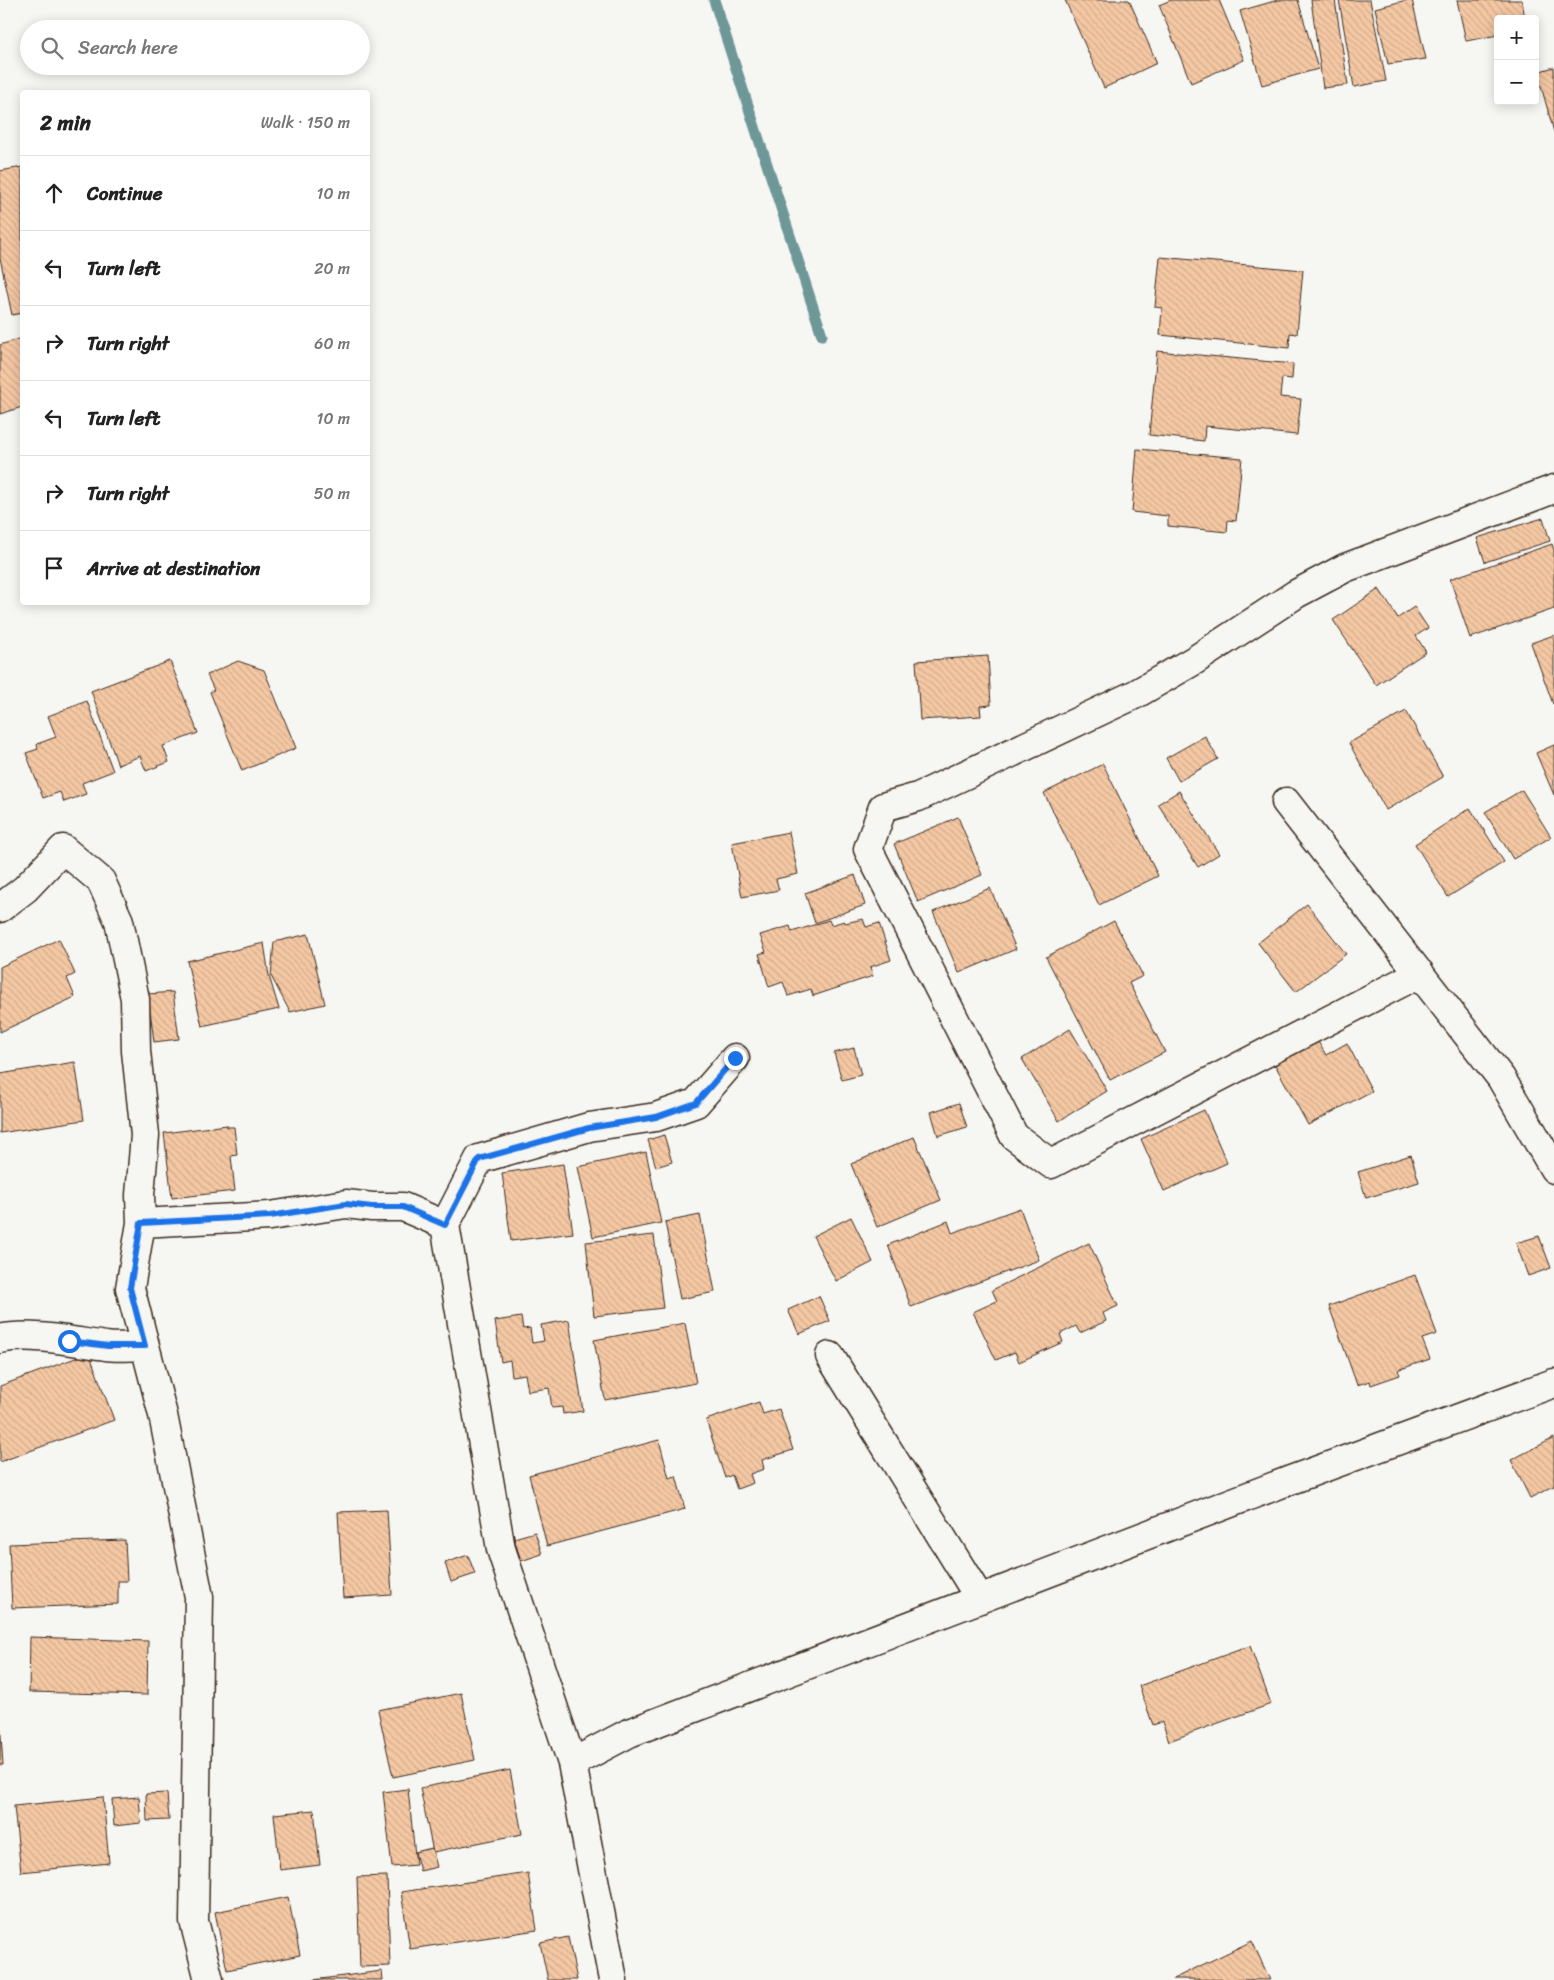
<!DOCTYPE html>
<meta charset="utf-8">
<style>
body{margin:0;font-family:Sriracha,sans-serif;background:#f2f2f2;color:#222}
.controls{position:absolute;right:15px;top:15px;display:grid;overflow:hidden;border-radius:5px;box-shadow:0 2px 12px #0003}
.controls button{width:45px;height:45px;display:grid;place-items:center;padding:0;border:0;border-bottom:1px solid #e0e0e0;background:#fff;color:#222;font:25px sans-serif}
.stop{position:absolute;width:15px;height:15px;margin:-11px;border:4px solid #1a73e8;border-radius:50%;background:#fff}
.stop.end{background:#1a73e8;border-color:#fff;box-shadow:0 1px 5px #0008}
.list{margin:0;padding:0;list-style:none}
h2{display:flex;justify-content:space-between;align-items:center;height:65px;margin:0;padding:0 20px;font-size:21px}
h2 small{font-size:16px;font-weight:400;color:#767676}
.list li{display:grid;grid-template-columns:32px 1fr auto;gap:15px;align-items:center;box-sizing:border-box;height:75px;padding:0 20px;border-top:1px solid #e0e0e0}
.list b{display:block;font-size:19px;white-space:nowrap}
.list em{font-size:16px;font-style:normal;color:#767676}
.icon{flex:none;width:28px;height:28px;fill:none;stroke:currentColor;stroke-width:2;stroke-linecap:round;stroke-linejoin:round}
.map{position:relative;flex:none;width:1554px;height:1980px;overflow:hidden}
.search{position:absolute;background:#fff;box-shadow:0 2px 12px #0003;left:20px;top:20px;width:350px;height:55px;display:flex;align-items:center;gap:12px;box-sizing:border-box;padding:0 18px;border-radius:28px;color:#767676;font-size:19px}
.panel{position:absolute;background:#fff;box-shadow:0 2px 12px #0003;left:20px;top:90px;width:350px;height:515px;border-radius:5px}
.map>svg:first-child{display:block}
</style>
<div class="map">
<svg width="1554" height="1980" viewBox="0 0 1554 1980">
<defs>
<pattern id="building-back-hatch" width="6" height="6" patternUnits="userSpaceOnUse" patternTransform="scale(1.25)"><rect width="6" height="6" fill="#f5c8a4"/><path d="M-1 5l2 2M0 0l6 6M5-1l2 2" fill="none" stroke="#d3ac8d"/></pattern>
</defs>
<rect width="100%" height="100%" fill="#f6f6f2"/>
<filter id="ink" filterUnits="userSpaceOnUse"><feTurbulence type="fractalNoise" baseFrequency=".02" numOctaves="2"/><feDisplacementMap in="SourceGraphic" scale="10" xChannelSelector="R" yChannelSelector="G"/><feConvolveMatrix kernelMatrix="1 2 1 2 8 2 1 2 1" color-interpolation-filters="sRGB"/></filter>
<g filter="url(#ink)">
<g fill="none" stroke-linecap="round" stroke-linejoin="round">
<!-- stream -->
<path stroke="#6e9898" stroke-width="11" d="M714 0 822 335"/>
</g>
<!-- building -->
<path fill="url(#building-back-hatch)" stroke="#3b2a1e" d="M1065 0H1129L1157 63 1104 88Z
M1171 0H1219L1244 60 1191 83 1159 5Z
M1278 0H1298L1318 69 1262 85 1240 11Z
M1311 0H1335L1348 85 1323 88Z
M1339 0H1370L1386 81 1354 87Z
M1407 0H1412L1426 59 1388 64 1375 8Z
M1457 0H1522L1525 19H1498V35L1466 41Z
M1554 67V132L1537 72Z
M22 167V313L12 315 0 258V171Z
M1160 257 1303 270 1297 334 1290 333 1289 348 1160 335 1162 308 1155 307Z
M22 338V407L0 414V345Z
M1157 351 1293 364 1292 379 1282 378 1280 397 1301 399 1297 435 1205 426 1204 441 1149 435Z
M1137 449 1242 458 1236 521 1228 520 1227 532 1168 526V516L1132 512Z
M1543 518 1550 541 1485 562 1477 538Z
M1552 544 1554 550V609L1470 638 1450 579Z
M1379 589 1398 618 1414 607 1428 628 1416 636 1426 652 1376 685 1333 620Z
M1554 635V703L1553 704 1531 643Z
M988 656 991 705 980 706 981 716 920 720 916 661Z
M170 661 198 733 163 746 169 762 146 771 140 756 118 765 91 691Z
M238 661 264 670 296 748 242 771 210 692 214 690 207 675Z
M87 701 113 771 82 783 86 794 64 802 60 792 43 798 26 753 38 749 37 744 56 737 48 716Z
M1406 711 1443 777 1386 810 1349 743Z
M1205 736 1218 759 1179 781 1166 758Z
M1554 745V795L1536 753Z
M1103 764 1158 876 1099 905 1044 793Z
M1522 790 1551 837 1513 859 1485 812Z
M1179 791 1219 854 1198 867 1158 804Z
M1470 808 1504 862 1448 897 1415 844Z
M958 817 982 875 918 902 894 844Z
M789 832 798 874 776 879 779 890 742 897 732 843Z
M855 875 865 905 815 923 805 893Z
M990 888 1016 949 959 973 933 912Z
M1307 904 1346 954 1296 992 1258 943Z
M863 919 866 927 879 923 891 960 870 967 873 976 813 996 811 989 788 996 783 982 769 987 759 954 766 952 760 935 790 926 792 932 829 920 831 925 844 921 845 923Z
M1114 921 1143 976 1129 983 1165 1052 1110 1080 1046 957Z
M308 934 325 1004 290 1012 271 976 274 942Z
M59 939 75 974 67 978 75 997 0 1032V967Z
M264 943 269 976 279 1009 202 1026 187 961Z
M173 992 179 1039 154 1042 148 994Z
M1070 1029 1107 1091 1059 1121 1022 1059Z
M1317 1040 1326 1055 1347 1043 1372 1091 1308 1125 1274 1063Z
M854 1048 861 1075 842 1080 834 1053Z
M75 1062 84 1120 0 1133V1074Z
M959 1103 967 1127 938 1136 931 1112Z
M1204 1110 1227 1163 1164 1191 1141 1139Z
M227 1125V1127H234L237 1155 231 1156 235 1191 172 1198 164 1133Z
M664 1135 672 1162 656 1167 648 1140Z
M914 1137 941 1200 877 1227 851 1164Z
M646 1152 661 1223 593 1237 578 1167Z
M1411 1155 1419 1182 1366 1198 1358 1172Z
M563 1164 573 1233 511 1241 502 1173Z
M1020 1208 1039 1260 911 1307 888 1245 948 1221 952 1233Z
M700 1215 715 1292 680 1299 665 1222Z
M851 1217 873 1262 836 1281 813 1236Z
M654 1235 663 1308 594 1316 586 1242Z
M1539 1236 1551 1268 1528 1276 1516 1243Z
M1089 1243 1118 1306 1103 1313 1106 1321 1080 1333 1076 1326 1060 1334 1063 1342 1019 1362 1015 1352 996 1360 973 1312 997 1301 992 1290Z
M1415 1275 1437 1334 1422 1339 1430 1359 1398 1370 1400 1375 1371 1385 1370 1381 1357 1385 1329 1306Z
M819 1296 830 1321 799 1334 788 1310Z
M521 1317 523 1329 530 1328 532 1343 544 1341 541 1325 569 1320 583 1411 563 1414 562 1407 552 1408 549 1388 528 1391 525 1374 512 1376 510 1360 501 1362 495 1321Z
M685 1323 696 1383 605 1400 594 1340Z
M89 1353 114 1420 0 1462V1386Z
M759 1402 763 1414 779 1409 793 1450 762 1460 764 1469 750 1474 753 1483 737 1489 732 1475 725 1478 706 1420Z
M1554 1438V1486L1530 1498 1511 1460Z
M659 1440 669 1478 676 1476 685 1509 547 1546 529 1475Z
M387 1510 392 1595 343 1598 338 1512Z
M535 1532 542 1554 521 1561 514 1538Z
M125 1540 127 1581H118V1604L12 1608 9 1544Z
M468 1555 475 1574 451 1582 445 1563Z
M30 1637 148 1641 147 1695 29 1692Z
M1250 1646 1271 1704 1169 1741 1162 1722 1153 1725 1139 1686Z
M461 1693 475 1760 393 1777 378 1710Z
M0 1721 3 1765H0Z
M510 1770 522 1834 433 1852 420 1788Z
M408 1789 416 1865 392 1867 383 1792Z
M167 1793 169 1820 147 1821 146 1794Z
M103 1797 109 1863 21 1872 14 1806Z
M139 1797 141 1823 114 1826 112 1799Z
M314 1810 320 1865 280 1870 274 1814Z
M432 1848 437 1867 420 1871 415 1852Z
M528 1873 537 1930 410 1949 401 1892Z
M387 1876 390 1966 360 1967 357 1877Z
M288 1897 300 1955 227 1970 215 1912Z
M568 1937 577 1980H548L540 1943Z
M1252 1941 1270 1980 1173 1979Z
M382 1971 383 1980H313Z"/>
<g fill="none" stroke-linecap="round" stroke-linejoin="round">
<defs>
<path id="street" d="M1286 802 1501 1078 1554 1169
M0 908 25 889 63 849 101 881 119 921 135 999 136 1051 145 1135 140 1195 141 1223
M1420 973 1051 1164 1014 1136 868 849 883 807 918 797 1136 694 1195 660 1296 594 1345 568 1554 489
M0 1339C30 1332 75 1342 106 1346 118 1348 132 1346 145 1346
M830 1356 980 1599
M572 1763 629 1733 1288 1481 1554 1383
M209 1980 194 1921 199 1597 163 1415 130 1288 141 1223 270 1216 346 1204 372 1207H403L445 1225
M613 1980 572 1763 501 1549 445 1225 479 1159 589 1127 656 1117 696 1103 735 1058"/>
</defs>
<!-- street casing -->
<use href="#street" stroke="#3b2a1e" stroke-width="31"/>
<!-- street -->
<use href="#street" stroke="#f6f6f2" stroke-width="28"/>
</g>
</g>
<g fill="none" stroke-linecap="round" stroke-linejoin="round" filter="url(#ink)">
<!-- route -->
<path stroke="#1a73e8" stroke-width="6" d="M69 1341 108 1346H145L130 1288 141 1223 270 1216 346 1204 372 1207H403L445 1225 479 1159 589 1128 656 1117 696 1103 735 1058"/>
</g>
</svg>
<div class="controls">
<button>+</button>
<button>−</button>
</div>
<div class="stop" style="left:69px;top:1341px"></div>
<div class="stop end" style="left:735px;top:1058px"></div>
<div class="search"><svg class="icon" aria-label="search" viewBox="0 0 24 24"><circle cx="10" cy="10" r="6"/><path d="M15 15l6 6"/></svg>Search here</div>
<section class="panel">
<h2>2 min<small>Walk · 150 m</small></h2>
<ul class="list">
<li><svg class="icon" aria-label="ahead" viewBox="0 0 24 24"><path d="M12 20V5M6 11l6-6 6 6"/></svg><div><b>Continue</b></div><em>10 m</em></li>
<li><svg class="icon" aria-label="left" viewBox="0 0 24 24"><path d="M17 20v-9H6M10 6l-5 5 5 5"/></svg><div><b>Turn left</b></div><em>20 m</em></li>
<li><svg class="icon" aria-label="right" viewBox="0 0 24 24"><path d="M7 20v-9h11M14 6l5 5-5 5"/></svg><div><b>Turn right</b></div><em>60 m</em></li>
<li><svg class="icon" aria-label="left" viewBox="0 0 24 24"><path d="M17 20v-9H6M10 6l-5 5 5 5"/></svg><div><b>Turn left</b></div><em>10 m</em></li>
<li><svg class="icon" aria-label="right" viewBox="0 0 24 24"><path d="M7 20v-9h11M14 6l5 5-5 5"/></svg><div><b>Turn right</b></div><em>50 m</em></li>
<li><svg class="icon" aria-label="arrive" viewBox="0 0 24 24"><path d="M6 21V4h12l-3 4 3 4H6"/></svg><div><b>Arrive at destination</b></div></li>
</ul>
</section>
</div>
